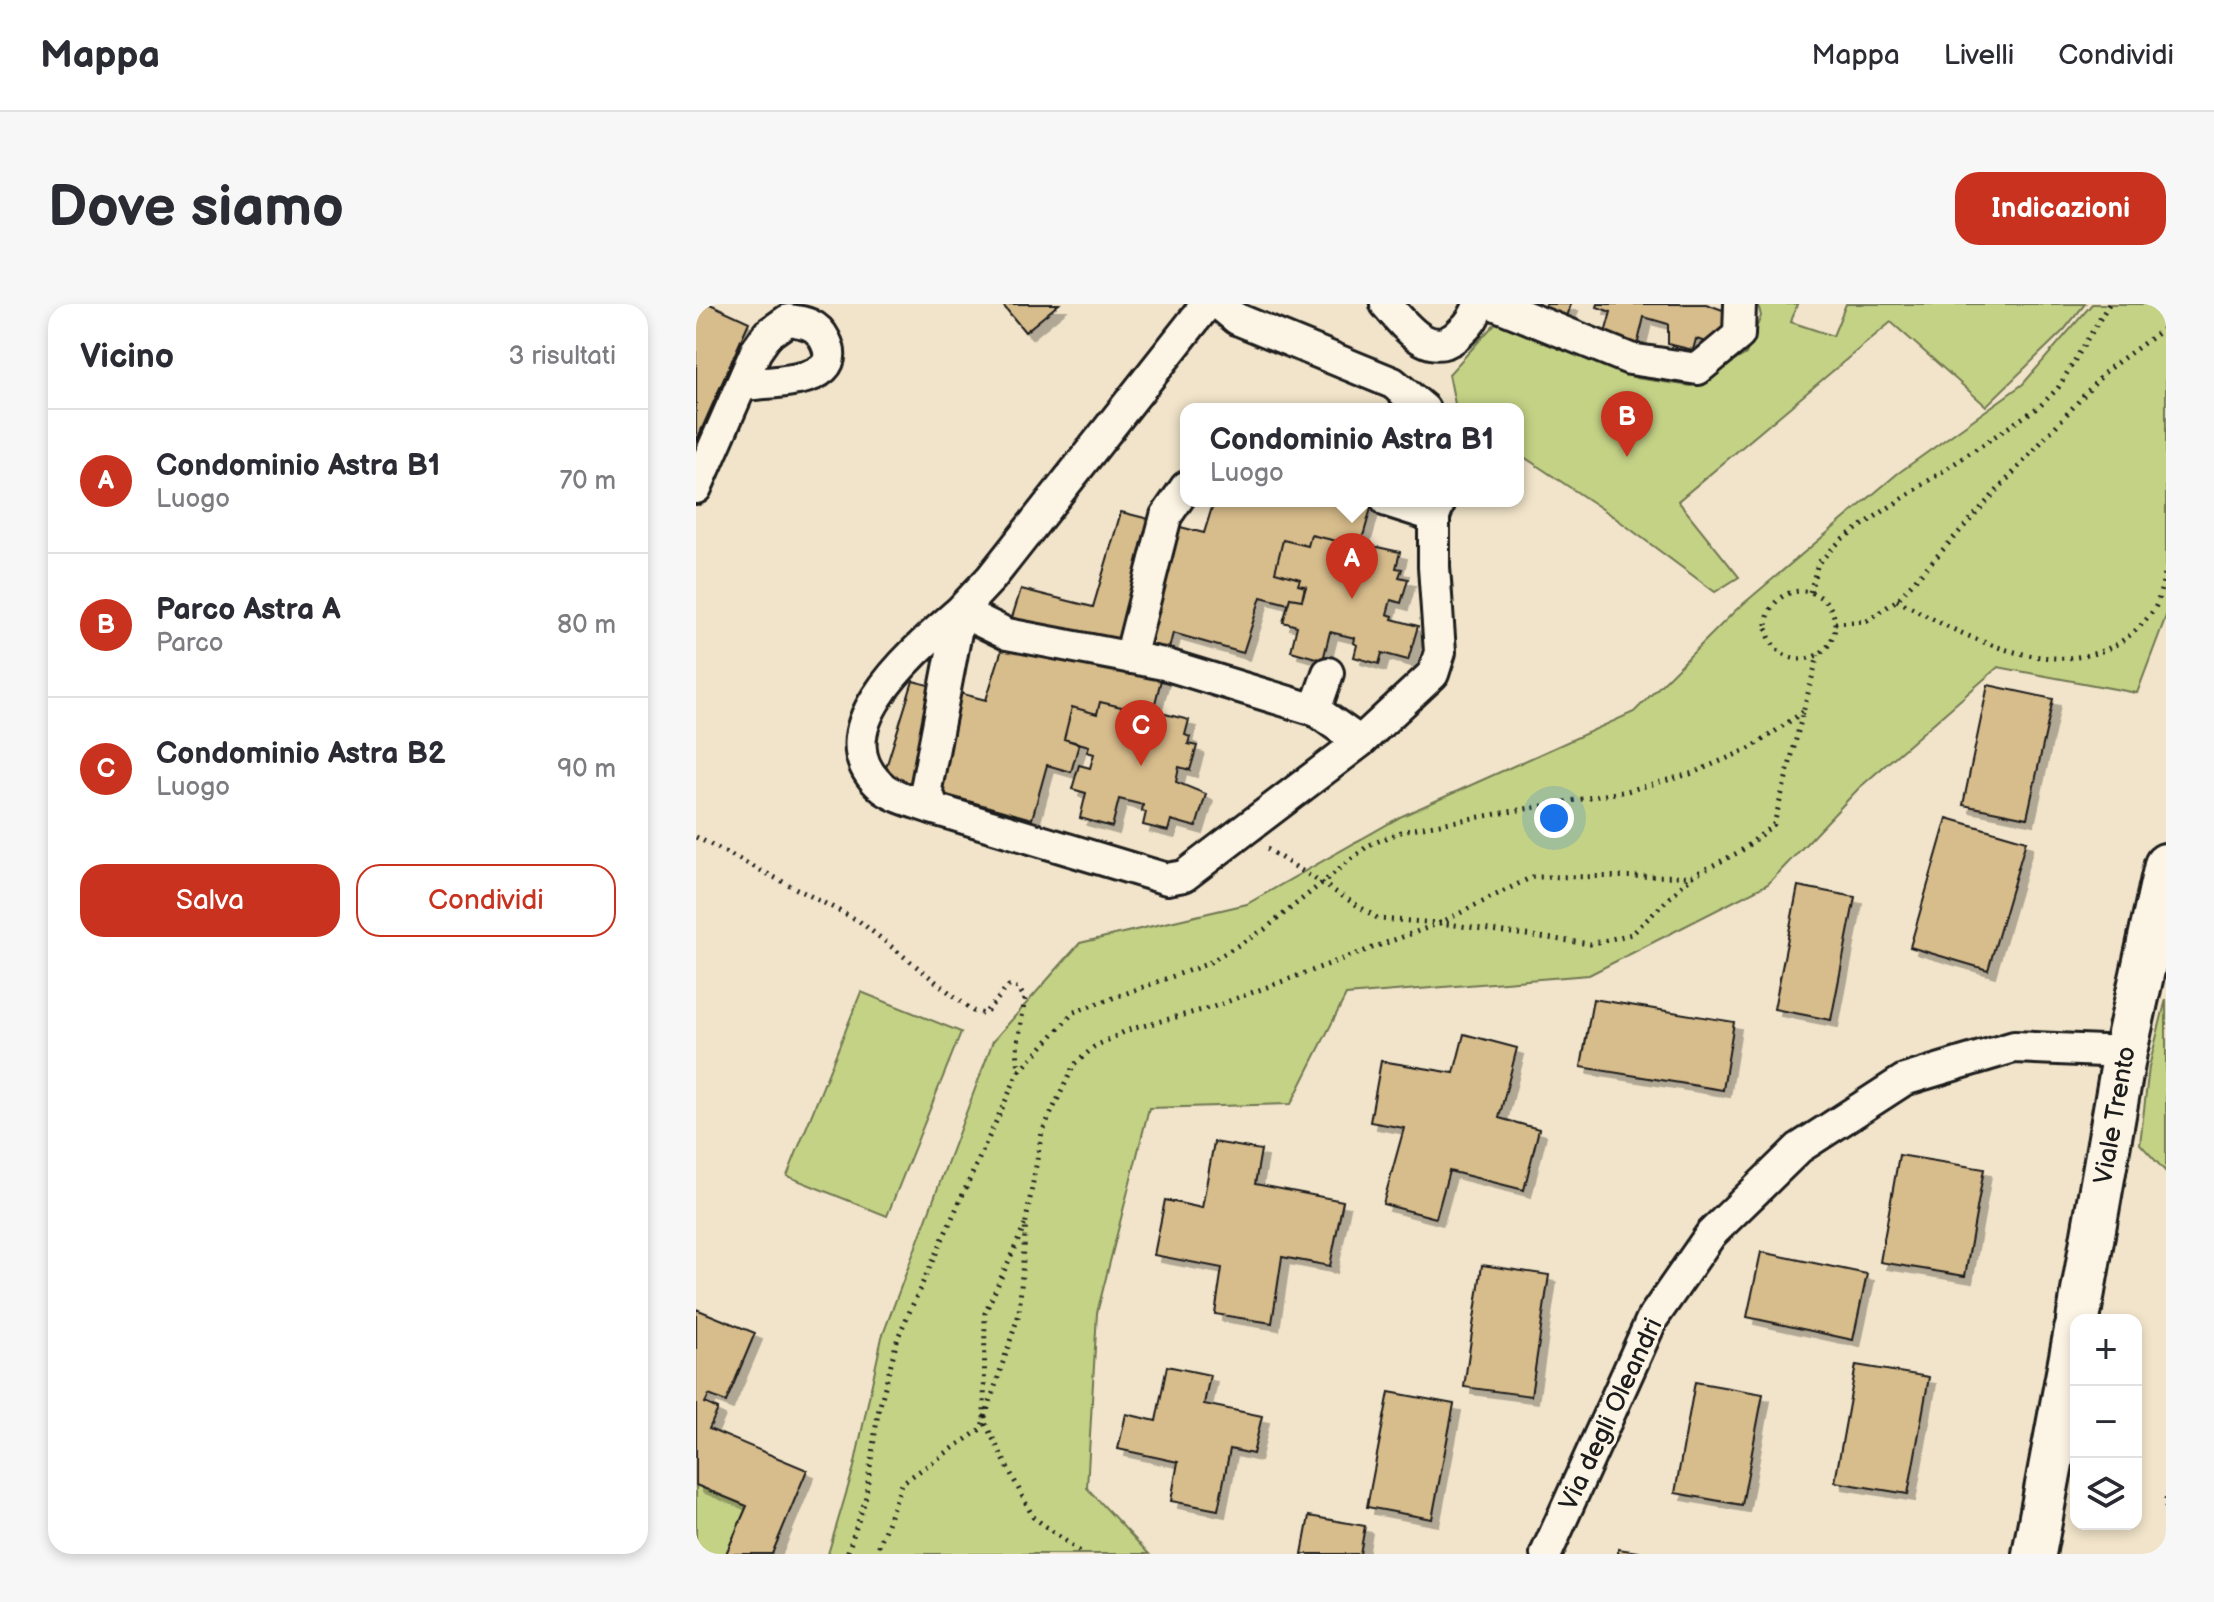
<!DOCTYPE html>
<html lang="it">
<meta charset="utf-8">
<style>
body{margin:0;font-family:"Balsamiq Sans",sans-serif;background:#f7f7f7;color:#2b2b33}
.controls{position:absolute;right:24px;bottom:24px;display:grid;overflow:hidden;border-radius:16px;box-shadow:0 4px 12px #0003}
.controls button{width:72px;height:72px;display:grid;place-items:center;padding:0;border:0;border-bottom:2px solid #e1e1e2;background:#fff;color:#2b2b33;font:40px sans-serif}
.you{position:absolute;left:858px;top:514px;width:28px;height:28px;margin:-20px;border:6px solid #fff;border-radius:50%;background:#1a73e8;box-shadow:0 0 0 12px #1a73e833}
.badge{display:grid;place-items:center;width:52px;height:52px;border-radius:50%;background:#c8321e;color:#fff;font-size:26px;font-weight:700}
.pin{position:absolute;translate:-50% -66px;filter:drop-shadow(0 2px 4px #0008)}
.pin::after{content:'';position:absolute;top:42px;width:28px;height:24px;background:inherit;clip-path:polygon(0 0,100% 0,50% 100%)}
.popup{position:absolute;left:484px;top:99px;width:344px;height:104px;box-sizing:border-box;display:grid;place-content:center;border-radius:16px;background:#fff;filter:drop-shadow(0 2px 6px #0005);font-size:26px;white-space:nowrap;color:#7c7c81}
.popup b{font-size:30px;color:#2b2b33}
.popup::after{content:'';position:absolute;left:50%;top:100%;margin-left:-16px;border:16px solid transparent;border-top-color:#fff}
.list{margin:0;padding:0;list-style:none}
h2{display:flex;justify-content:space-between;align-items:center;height:104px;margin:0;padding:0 32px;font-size:34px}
h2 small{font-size:26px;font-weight:400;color:#7c7c81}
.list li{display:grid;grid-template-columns:52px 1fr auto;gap:24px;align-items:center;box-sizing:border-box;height:144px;padding:0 32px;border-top:2px solid #e1e1e2}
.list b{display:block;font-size:30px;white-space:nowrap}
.list p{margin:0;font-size:26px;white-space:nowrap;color:#7c7c81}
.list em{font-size:26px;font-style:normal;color:#7c7c81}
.actions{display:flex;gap:16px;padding:24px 32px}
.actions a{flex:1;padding:18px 0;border:2px solid #c8321e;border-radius:24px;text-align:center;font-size:28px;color:#c8321e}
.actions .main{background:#c8321e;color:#fff}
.icon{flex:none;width:44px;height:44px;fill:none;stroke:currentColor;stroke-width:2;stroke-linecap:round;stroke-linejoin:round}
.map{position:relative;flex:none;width:1470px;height:1250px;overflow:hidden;border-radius:24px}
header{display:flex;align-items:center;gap:48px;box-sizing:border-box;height:112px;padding:0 40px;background:#fff;border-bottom:2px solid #e1e1e2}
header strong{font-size:38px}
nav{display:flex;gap:44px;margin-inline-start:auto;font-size:28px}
.intro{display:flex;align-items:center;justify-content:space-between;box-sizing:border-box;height:192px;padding:0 48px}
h1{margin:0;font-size:56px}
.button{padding:20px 36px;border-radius:24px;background:#c8321e;color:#fff;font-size:28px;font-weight:700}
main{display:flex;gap:48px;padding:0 48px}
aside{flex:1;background:#fff;border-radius:24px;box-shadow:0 4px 12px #0003}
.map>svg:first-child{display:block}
</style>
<header>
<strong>Mappa</strong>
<nav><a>Mappa</a><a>Livelli</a><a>Condividi</a></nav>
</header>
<div class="intro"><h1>Dove siamo</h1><a class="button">Indicazioni</a></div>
<main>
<aside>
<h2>Vicino<small>3 risultati</small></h2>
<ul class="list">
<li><span class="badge">A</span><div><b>Condominio Astra B1</b><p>Luogo</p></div><em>70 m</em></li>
<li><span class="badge">B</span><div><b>Parco Astra A</b><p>Parco</p></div><em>80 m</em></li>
<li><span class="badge">C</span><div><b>Condominio Astra B2</b><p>Luogo</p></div><em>90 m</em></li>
</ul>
<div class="actions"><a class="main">Salva</a><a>Condividi</a></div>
</aside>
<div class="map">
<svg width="1470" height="1250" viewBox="0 0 1470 1250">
<defs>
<filter id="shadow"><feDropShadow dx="7" dy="7" stdDeviation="0" flood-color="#0004"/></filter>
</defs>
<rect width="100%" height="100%" fill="#f1e4ca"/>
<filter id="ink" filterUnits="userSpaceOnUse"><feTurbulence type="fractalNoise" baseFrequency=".0125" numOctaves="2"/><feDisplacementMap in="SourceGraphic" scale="16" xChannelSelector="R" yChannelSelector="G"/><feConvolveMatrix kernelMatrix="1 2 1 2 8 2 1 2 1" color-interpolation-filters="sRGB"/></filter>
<g filter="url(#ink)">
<!-- green -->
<path fill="#c4d286" stroke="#707751" stroke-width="2" d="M1062 0H1101L1095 18 1137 32 1150 0H1389L1368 26 1290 102 1195 18 982 197 1043 273 1019 288 914 210 822 149V105H760L753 70 804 14 940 74 995 82 1050 50 1065 12Z
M1396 0H1470V312L1441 389 1302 363 1163 484 1072 580 893 671 650 691 595 800 453 804 401 1009 391 1184 453 1250H132L158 1163 186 1033 297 737 384 639 551 600 706 512 938 408 1040 306 1201 170 1327 80Z
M165 688 265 728 191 912 91 872Z
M1470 695V868L1444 840 1453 763Z
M0 1181 51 1202 30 1250H0Z"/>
<!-- building -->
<path fill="#d7bc8c" stroke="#1c1c1c" stroke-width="2" filter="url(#shadow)" d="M0 0H14L53 18 0 138Z
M306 0H363L329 28Z
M850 0H875L871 13 848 7Z
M902 0H1010L1035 9 1026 42 1000 35 997 46 972 40V20L948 13 941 42 908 33 915 8 901 3Z
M518 197H677L664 243 671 245 666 267 640 261 645 238 615 231 612 242 587 236 579 268 604 275 602 281 609 282 606 296 594 294 592 300 565 293 547 349 477 329 456 411 460 413 454 435 429 428 434 405 404 398 401 410 376 403 368 435 383 440 375 468 351 461 336 515 187 473 217 377 290 396 325 285 397 303 425 208 508 229Z
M615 231 645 238 640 261 666 267 672 241 704 248 700 264 706 265 703 273 712 275 705 299 695 296 691 310 697 312 696 315 722 322 712 356 686 349 683 360 658 353 661 341 658 339 659 334 634 328 627 356 595 347 601 322 587 318 594 294 606 296 610 283 602 281 604 275 579 268 587 236 612 242Z
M1292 381 1357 395 1331 514 1267 501Z
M404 398 434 405 429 428 454 435 461 408 493 416 489 431 494 433 492 440 501 442 494 466 483 463 480 478 510 490 500 523 475 516 472 527 447 521 450 508 446 507 447 501 423 495 416 523 384 514 390 489 376 485 383 461 394 464 398 450 391 448 393 442 368 435 376 403 401 410Z
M1251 514 1330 537 1292 666 1214 643Z
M1102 582 1159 593 1135 716 1078 705Z
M897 695 1038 718 1027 786 885 763Z
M768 730 821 744 803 814 843 825 828 886 753 867 740 914 687 900 708 824 674 818 685 757 758 769Z
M518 838 565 846 559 880 647 897 634 962 586 953 576 1019 519 1010 526 964 458 951 469 896 506 904Z
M1203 851 1288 865 1269 972 1184 958Z
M1065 948 1171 970 1157 1036 1051 1013Z
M786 961 853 971 835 1092 768 1083Z
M0 1005 59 1029 30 1098 13 1091 9 1099 22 1105 13 1125 111 1166 76 1250H30L51 1202 0 1181Z
M1160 1061 1233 1073 1212 1190 1139 1178Z
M471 1062 514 1071 508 1100 566 1112 557 1150 534 1145 522 1206 475 1197 482 1158 422 1145 430 1110 460 1117Z
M999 1078 1067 1090 1046 1201 979 1189Z
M693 1088 758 1100 736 1215 671 1203Z
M613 1212 669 1222 664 1250H606Z
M922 1245 955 1250H922Z"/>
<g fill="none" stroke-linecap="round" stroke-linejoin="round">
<defs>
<path id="street" d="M511 0 295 274 264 307 230 485 238 505 471 575 488 572 664 438 737 370 744 348 738 263V212
M523 0 541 15 697 79 728 105
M690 0C711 24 736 59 766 27 774 20 780 10 783 0
M798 0 934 55 1002 65 1043 31 1044 0
M0 184 60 47 72 30 92 16C109 18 121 20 129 36 153 83 67 76 46 82
M691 197 738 212 744 197
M434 354 470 212 490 183
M619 406 632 369
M238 505C222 499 200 494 187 484 119 427 223 343 264 307L311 330 468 360 619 406 664 438
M850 1250 956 1015 1015 930 1103 844 1208 776 1318 743 1429 748"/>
<path id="secondary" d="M1382 1016 1429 748 1470 561
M1338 1250 1380 1026"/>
</defs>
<!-- street casing -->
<use href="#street" stroke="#1c1c1c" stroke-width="36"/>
<!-- secondary casing -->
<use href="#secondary" stroke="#1c1c1c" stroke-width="48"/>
<!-- path -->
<path stroke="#1c1c1c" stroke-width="5" stroke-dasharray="2 6" stroke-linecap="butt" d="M1071 321a34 34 0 1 1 68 0a34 34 0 1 1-68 0Z
M1114 288 1122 259 1146 235 1344 102 1362 84 1413 0
M1201 296C1277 338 1390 397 1457 307 1464 297 1466 278 1470 266
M1139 319 1171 317 1201 296 1411 66 1470 23
M0 533 163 617 277 707 288 710 313 682 322 684 329 694 321 745 323 767 202 1033 182 1109 169 1197 151 1250
M571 545 683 615 744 619 894 640 936 630 995 573
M324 767 378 708 511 660 569 625 673 541 710 526 931 487 994 470 1055 444 1107 408
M329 921 289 1009 288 1117 337 1213 387 1250
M1470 1194V1205
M180 1250 206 1179 285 1125 323 1010 330 917 346 828 378 761 398 743 432 726 517 703 744 619 836 573 996 572 1045 547 1078 520 1122 351"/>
<!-- street -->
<use href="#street" stroke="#fcf5e5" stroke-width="30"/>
<!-- secondary -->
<use href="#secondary" stroke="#fcf5e5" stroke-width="42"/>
</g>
</g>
<g text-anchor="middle" stroke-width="6" stroke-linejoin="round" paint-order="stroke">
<!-- street labels -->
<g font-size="26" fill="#1c1c1c" stroke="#fcf5e5">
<text transform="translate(1418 811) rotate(-80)" y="9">Viale Trento</text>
<text transform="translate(914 1110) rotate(-65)" y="9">Via degli Oleandri</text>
</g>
</g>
</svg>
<div class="controls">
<button>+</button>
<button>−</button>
<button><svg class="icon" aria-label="layers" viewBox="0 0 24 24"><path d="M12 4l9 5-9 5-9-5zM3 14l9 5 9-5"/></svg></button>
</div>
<div class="you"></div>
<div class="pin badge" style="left:656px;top:295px">A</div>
<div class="popup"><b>Condominio Astra B1</b>Luogo</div>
<div class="pin badge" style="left:931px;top:153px">B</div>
<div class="pin badge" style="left:445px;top:462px">C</div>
</div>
</main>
